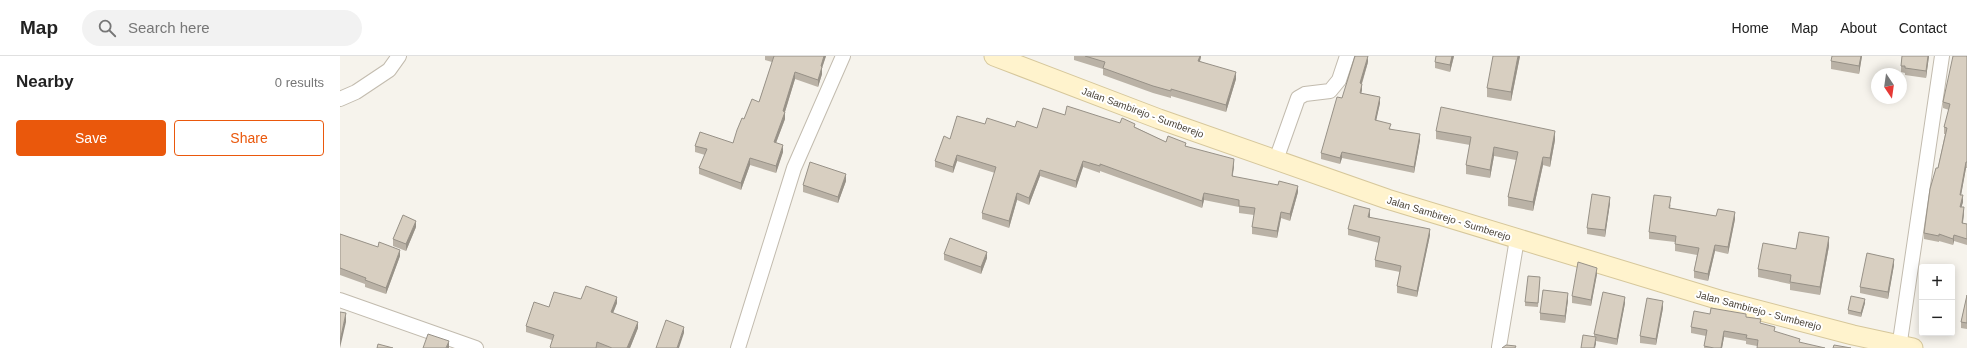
<!DOCTYPE html>
<meta charset="utf-8">
<style>
body{margin:0;font-family:Arial,sans-serif;background:#f2f2f2;color:#222}
.controls{position:absolute;right:12px;bottom:12px;display:grid;overflow:hidden;border-radius:4px;box-shadow:0 2px 10px #0003}
.controls button{width:36px;height:36px;display:grid;place-items:center;padding:0;border:0;border-bottom:1px solid #e0e0e0;background:#fff;color:#222;font:20px sans-serif}
.compass{position:absolute;left:1531px;top:12px;width:36px;height:36px;border-radius:50%;background:#fff;box-shadow:0 2px 10px #0003;rotate:167deg}
.list{margin:0;padding:0;list-style:none}
h2{display:flex;justify-content:space-between;align-items:center;height:52px;margin:0;padding:0 16px;font-size:17px}
h2 small{font-size:13px;font-weight:400;color:#767676}
.actions{display:flex;gap:8px;padding:12px 16px}
.actions a{flex:1;padding:9px 0;border:1px solid #ea580c;border-radius:4px;text-align:center;font-size:14px;color:#ea580c}
.actions .main{background:#ea580c;color:#fff}
.icon{flex:none;width:22px;height:22px;fill:none;stroke:currentColor;stroke-width:2;stroke-linecap:round;stroke-linejoin:round}
.map{position:relative;flex:none;width:1627px;height:292px;overflow:hidden}
header{display:flex;align-items:center;gap:24px;box-sizing:border-box;height:56px;padding:0 20px;background:#fff;border-bottom:1px solid #e0e0e0}
header strong{font-size:19px}
nav{display:flex;gap:22px;margin-inline-start:auto;font-size:14px}
.search{width:280px;height:36px;background:#f2f2f2;display:flex;align-items:center;gap:10px;box-sizing:border-box;padding:0 14px;border-radius:22px;color:#767676;font-size:15px}
main{display:flex}
aside{flex:1;background:#fff}
.map>svg:first-child{display:block}
</style>
<header>
<strong>Map</strong>
<div class="search"><svg class="icon" aria-label="search" viewBox="0 0 24 24"><circle cx="10" cy="10" r="6"/><path d="M15 15l6 6"/></svg>Search here</div>
<nav><a>Home</a><a>Map</a><a>About</a><a>Contact</a></nav>
</header>
<main>
<aside>
<h2>Nearby<small>0 results</small></h2>
<ul class="list">
</ul>
<div class="actions"><a class="main">Save</a><a>Share</a></div>
</aside>
<div class="map">
<svg width="1627" height="292" viewBox="0 0 1627 292">
<rect width="100%" height="100%" fill="#f6f3ec"/>
<g fill="none" stroke-linecap="round" stroke-linejoin="round">
<defs>
<path id="minor" d="M0 43 16 36 49 14 59 0
M936 104 958 42 965 38 990 35 999 24 1007 0
M0 244 136 292
M1159 291 1177 183
M398 292 454 112 503 0
M1559 292 1602 0"/>
<path id="secondary" d="M654 0 819 63 1047 143 1383 245 1513 279 1573 292"/>
</defs>
<!-- minor casing -->
<use href="#minor" stroke="#c2bbae" stroke-width="16"/>
<!-- secondary casing -->
<use href="#secondary" stroke="#d6c79b" stroke-width="21"/>
<!-- minor -->
<use href="#minor" stroke="#fff" stroke-width="14"/>
<!-- secondary -->
<use href="#secondary" stroke="#fff3cd" stroke-width="19"/>
</g>
<!-- wall -->
<path fill="#bab2a6" d="M425 0H486L482 12V18L478 31 455 23 445 56V63L436 87 443 96 436 117 410 109 401 134 359 118V112L365 99 355 96V90L393 87 404 63 419 46 432 6 425 4Z
M734 0H861L860 5 896 23 886 56 831 40V42L813 37 763 19V13L734 4Z
M1114 0 1110 16 1095 12V6Z
M1180 0 1171 45 1147 41V32Z
M1522 0 1519 18 1491 13V5Z
M1562 0H1589L1586 22 1565 19V17L1561 16V10Z
M1627 0V112H1626L1621 139 1623 146 1621 151 1624 157 1623 167 1627 168V189L1614 185 1613 189 1599 185V186L1584 183V177L1605 78H1604V71L1609 54 1603 52V46Z
M1028 6 1022 28V34L1021 37 1040 47 1036 64 1051 73 1080 84 1074 117 1002 102 1000 108 981 103V97L1002 42Z
M725 59 795 71 826 86 846 90 894 110 892 120 958 136 950 165 941 162 937 182 912 178V171L914 159 899 157V151L864 144 862 152 760 115V117L743 111 736 132 700 120 689 149 677 144 669 172 642 163V157L655 117 617 105 613 117 595 111V105L610 83 645 68 675 71 697 72Z
M1096 75 1215 84 1210 111 1203 109 1193 155 1168 150V141L1176 104 1154 100 1150 122 1126 118V109L1130 89 1096 83Z
M506 125 498 147 463 136V129Z
M1270 147 1265 181 1247 178V172Z
M1331 148 1330 152 1376 160 1395 163 1388 198 1375 195 1368 225 1354 222V215L1357 199 1335 195V186L1309 183V176Z
M1030 160V162L1090 179 1077 241 1057 237V230L1060 216 1035 211V204L1039 187 1008 179V173Z
M76 171 66 195 53 190V183Z
M0 178 60 200 46 238 25 231V228L0 219Z
M1489 190 1480 239 1450 234V228L1418 221V213L1456 193Z
M604 198 647 202 641 218 604 204Z
M1554 209 1548 243 1520 237V231Z
M1257 218 1251 250 1232 247V240Z
M1200 224 1198 251 1185 250V246Z
M1627 239V273L1621 272V266Z
M1228 244 1225 267 1200 264V257Z
M277 247 273 257 298 272 290 292H210L212 284 186 276V270L209 251Z
M1285 247 1277 289 1256 285V288L1254 281V278Z
M1525 247 1521 261 1508 258V254Z
M1323 252 1316 289 1300 287V280Z
M1370 258 1406 261 1421 268 1417 290 1406 288V285L1384 281 1382 292H1364L1366 280 1351 277V271Z"/>
<!-- shaded-wall -->
<path fill="#979187" d="M484 0H486L482 12V18L478 31V24L481 10Z
M860 0H861V1L858 12V5Z
M1028 0V6L1020 33V27Z
M1112 0H1114L1110 16V9Z
M1178 0H1180L1171 45V36Z
M1521 0H1522L1519 18V10Z
M1588 0H1589L1586 22V15Z
M455 16V23L443 62V55Z
M896 16V23L886 56V49Z
M1022 28V34L1020 43V37Z
M1040 41V47L1035 70V64Z
M445 56V63L434 92V86Z
M1215 75V84L1210 111V102Z
M1080 78V84L1074 117V111Z
M443 89V96L436 117V110Z
M1154 91V100L1150 122V114Z
M1002 96V102L1000 108V102Z
M617 99V105L613 117V111Z
M1203 101V109L1193 155V146Z
M410 102V109L401 134V127Z
M894 103V110L892 126V120Z
M743 105V111L736 132V125Z
M1626 106V112L1620 145V139Z
M700 114V120L689 149V142Z
M506 118V125L498 147V141Z
M958 130V136L950 165V158Z
M677 137V144L669 172V165Z
M864 137V144L862 152V145Z
M1623 139V146L1620 157V151Z
M1270 141V147L1265 181V174Z
M1624 151V157L1622 173V167Z
M1030 153V160L1028 168V161Z
M941 156V162L937 182V175Z
M1395 156V163L1388 198V191Z
M76 165V171L66 195V188Z
M1090 173V179L1077 241V235Z
M1614 179V185L1613 189V183Z
M1489 181V190L1480 239V231Z
M1375 189V195L1368 225V218Z
M60 194V200L46 238V232Z
M647 196V202L641 218V211Z
M1554 203V209L1548 243V236Z
M1257 212V218L1251 250V244Z
M1228 237V244L1225 267V260Z
M277 241V247L271 262V256Z
M1285 241V247L1277 289V283Z
M1525 243V247L1521 261V257Z
M1323 245V252L1316 289V283Z
M6 257V266L0 292V285Z
M298 266V272L290 292H287Z
M344 271V277L339 292H337Z
M1384 275V281L1382 292H1381Z
M1256 281V288L1255 292H1254Z
M109 285V292H106Z"/>
<!-- building -->
<path fill="#d8cfc1" stroke="#979187" d="M434 0H484L481 10 482 11 478 24 455 16 443 55 445 56 434 86 443 89 436 110 410 102 401 127 359 112 367 93 355 90 360 76 393 87 397 74 402 62 404 63 412 43 419 46Z
M745 0H860L858 5 896 16 886 49 831 33V35L813 30 763 12 765 6Z
M1015 0H1028L1020 27 1022 28 1020 37 1040 41 1035 64 1051 68 1049 73 1080 78 1074 111 1002 96 1000 102 981 97 997 41 1002 42Z
M1096 0H1112L1110 9 1095 6Z
M1153 0H1178L1171 36 1147 32Z
M1492 0H1521L1519 10 1491 5Z
M1562 0H1588L1586 15 1565 12V10H1561Z
M1613 0H1627V106H1626L1620 139H1623L1620 151H1624L1622 167 1627 168V183L1614 179 1613 183 1599 178V180L1584 177 1590 133 1596 112H1598L1607 72 1604 71 1610 48 1603 46Z
M727 50 780 67 782 62 795 68 794 71 826 86 828 80 846 87 845 90 894 103 892 120 938 129 939 125 958 130 950 158 941 156 937 175 912 171 915 152 899 150V144L864 137 862 145 760 108V110L743 105 736 125 700 114 689 142 677 137 669 165 642 157 656 111 617 99 613 111 595 105 604 80 610 83 617 60 645 68 647 62 675 71 677 65 697 72 703 52 725 59Z
M1101 51 1215 75 1210 102 1203 101 1193 146 1168 141 1178 96 1154 91 1150 114 1126 109 1131 81 1096 75Z
M470 106 506 118 498 141 463 129Z
M1252 138 1270 141 1265 174 1247 172Z
M1314 139 1331 141 1329 152 1376 160 1378 153 1395 156 1388 191 1375 189 1368 218 1354 215 1359 192 1335 188 1336 180 1309 176Z
M1014 149 1030 153 1028 161 1090 173 1077 235 1057 230 1061 210 1035 204 1040 181 1008 173Z
M63 159 76 165 66 188 53 183Z
M1459 176 1489 181 1480 231 1450 226 1451 219 1418 213 1423 187 1456 193Z
M0 178 38 191 39 186 60 194 46 232 25 224 26 222 0 212Z
M610 182 647 196 641 211 604 198Z
M1527 197 1554 203 1548 236 1520 231Z
M1238 206 1257 212 1251 244 1232 240Z
M1188 220 1200 221 1198 247 1185 246Z
M246 230 277 241 271 256 298 266 287 292H272L257 286 256 292H211L210 291 214 279 186 270 194 246 209 251 214 236 241 243Z
M1203 234 1228 237 1225 260 1200 257Z
M1263 236 1285 241 1277 283 1254 278Z
M1627 239V267L1621 266Z
M1511 240 1525 243 1521 257 1508 254Z
M1307 242 1323 245 1316 283 1300 280Z
M1371 252 1406 258V261L1421 263 1420 267 1435 271 1434 275 1460 283 1459 286 1485 292H1417L1418 284 1406 282 1407 279 1384 275 1381 292H1374L1364 290 1367 274 1351 271 1354 255 1370 258Z
M0 256 6 257 0 285Z
M326 264 344 271 337 292H316Z
M88 278 109 285 106 292H83Z
M1243 279 1256 281 1254 292H1241Z
M38 288 53 292H37Z
M1166 289 1176 290 1175 292H1162Z
M1494 289 1511 292H1493Z"/>
<g text-anchor="middle" stroke-width="4" stroke-linejoin="round" paint-order="stroke">
<!-- street labels -->
<g font-size="10" fill="#4b4439" stroke="#fff">
<text transform="translate(803 56) rotate(20)" y="4">Jalan Sambirejo - Sumberejo</text>
<text transform="translate(1109 162) rotate(17)" y="4">Jalan Sambirejo - Sumberejo</text>
<text transform="translate(1419 254) rotate(15)" y="4">Jalan Sambirejo - Sumberejo</text>
</g>
</g>
</svg>
<div class="controls">
<button>+</button>
<button>−</button>
</div>
<svg class="compass" viewBox="-18 -18 36 36"><path d="M0-13l5 13h-10z" fill="#e53935"/><path d="M0 13l5-13h-10z" fill="#767676"/></svg>
</div>
</main>
